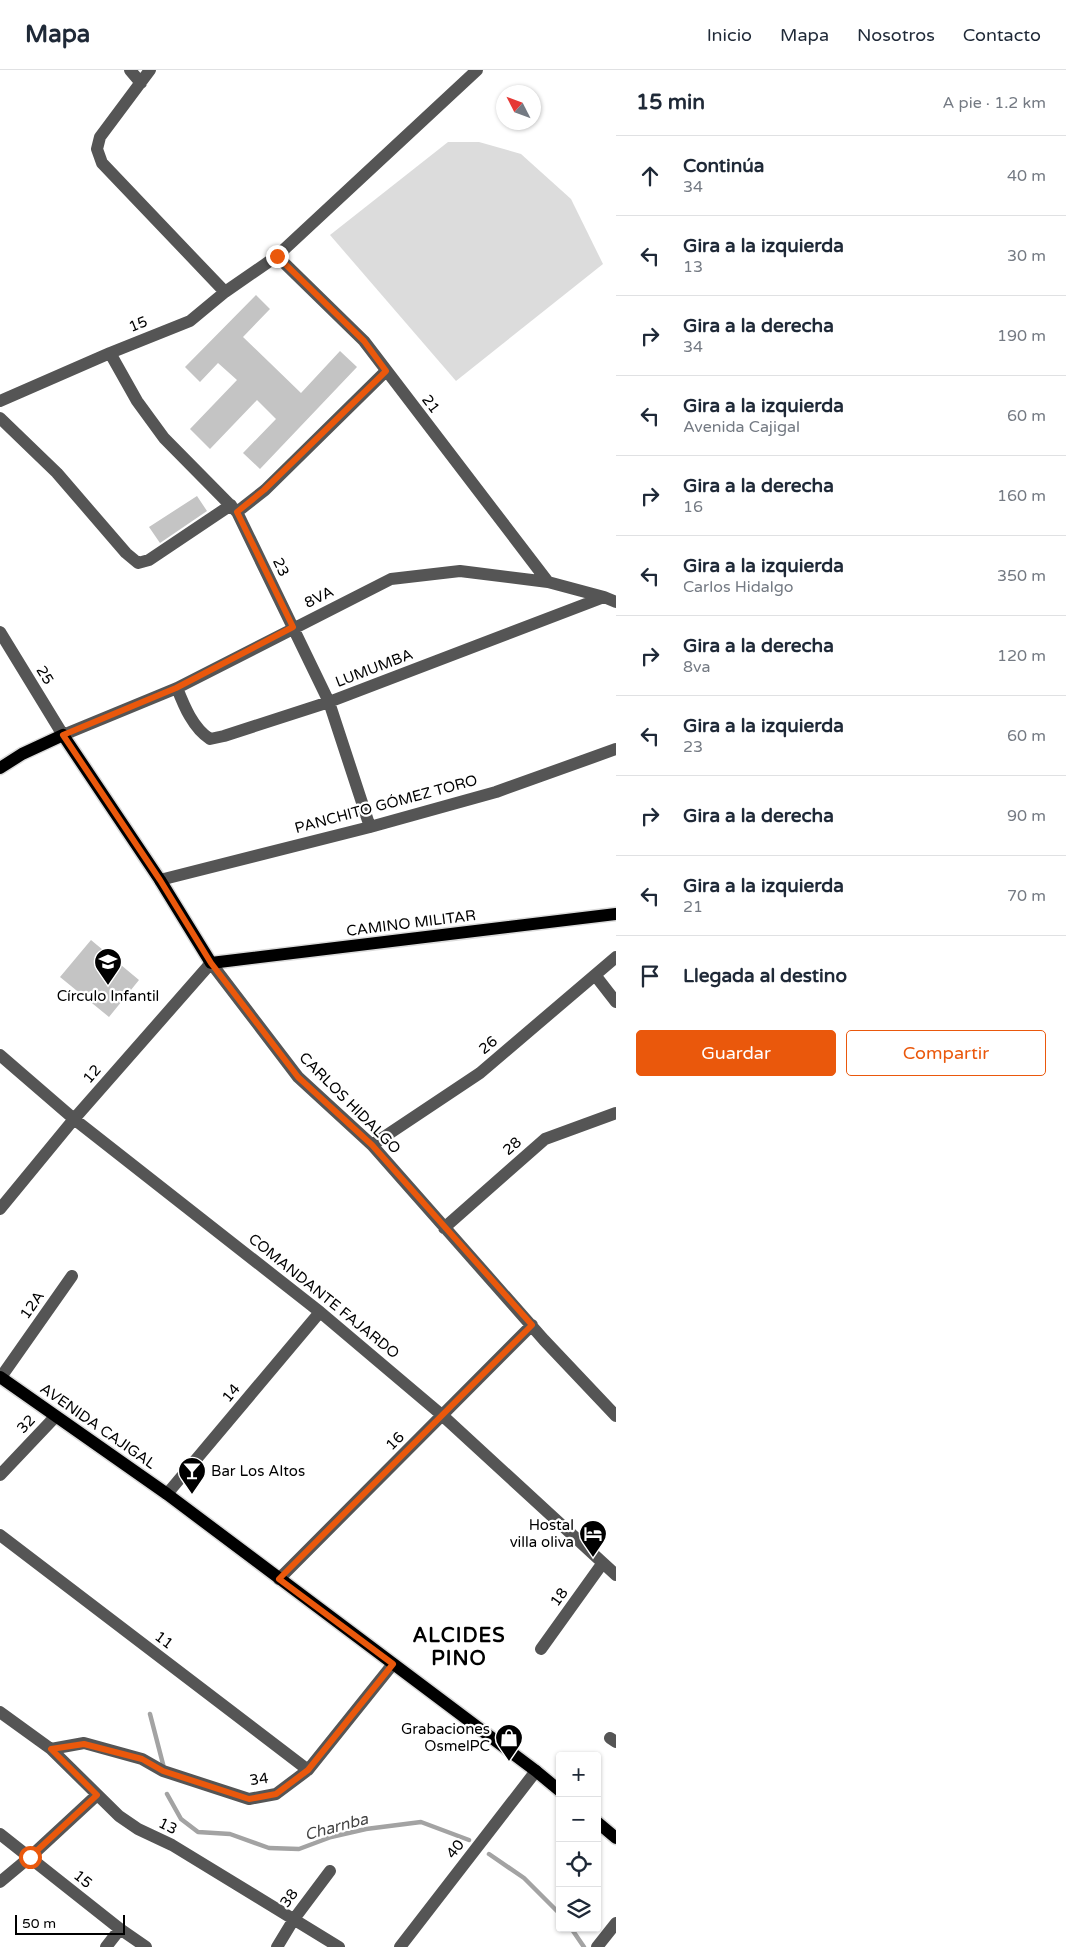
<!DOCTYPE html>
<html lang="es">
<meta charset="utf-8">
<style>
body{margin:0;font-family:"Varela Round",sans-serif;background:#f6f6f7;color:#1f2937}
.controls{position:absolute;right:15px;bottom:15px;display:grid;overflow:hidden;border-radius:5px;box-shadow:0 1px 4px #0004}
.controls button{width:45px;height:45px;display:grid;place-items:center;padding:0;border:0;border-bottom:1px solid #e0e1e3;background:#fff;color:#1f2937;font:25px sans-serif}
.compass{position:absolute;left:496px;top:15px;width:45px;height:45px;border-radius:50%;background:#fff;box-shadow:0 1px 4px #0004;rotate:312deg}
.scale{position:absolute;left:15px;bottom:12px;width:110px;box-sizing:border-box;padding-left:5px;border:2px solid #000;border-top:0;font-size:14px;line-height:18px;white-space:nowrap;color:#000;-webkit-text-stroke:4px #fff;paint-order:stroke}
.stop{position:absolute;width:15px;height:15px;margin:-11px;border:4px solid #ea580c;border-radius:50%;background:#fff}
.stop.end{background:#ea580c;border-color:#fff;box-shadow:0 1px 5px #0008}
.list{margin:0;padding:0;list-style:none}
h2{display:flex;justify-content:space-between;align-items:center;height:65px;margin:0;padding:0 20px;font-size:21px}
h2 small{font-size:16px;font-weight:400;color:#747a83}
.list li{display:grid;grid-template-columns:32px 1fr auto;gap:15px;align-items:center;box-sizing:border-box;height:80px;padding:0 20px;border-top:1px solid #e0e1e3}
.list b{display:block;font-size:19px;white-space:nowrap}
.list p{margin:0;font-size:16px;white-space:nowrap;color:#747a83}
.list em{font-size:16px;font-style:normal;color:#747a83}
.actions{display:flex;gap:10px;padding:15px 20px}
.actions a{flex:1;padding:11px 0;border:1px solid #ea580c;border-radius:5px;text-align:center;font-size:18px;color:#ea580c}
.actions .main{background:#ea580c;color:#fff}
.icon{flex:none;width:28px;height:28px;fill:none;stroke:currentColor;stroke-width:2;stroke-linecap:round;stroke-linejoin:round}
.map{position:relative;flex:none;width:616px;height:1877px;overflow:hidden}
header{display:flex;align-items:center;gap:30px;box-sizing:border-box;height:70px;padding:0 25px;background:#fff;border-bottom:1px solid #e0e1e3}
header strong{font-size:24px}
nav{display:flex;gap:28px;margin-inline-start:auto;font-size:18px}
main{display:flex}
aside{flex:1;background:#fff}
.map>svg:first-child{display:block}
</style>
<header>
<strong>Mapa</strong>
<nav><a>Inicio</a><a>Mapa</a><a>Nosotros</a><a>Contacto</a></nav>
</header>
<main>
<div class="map">
<svg width="616" height="1877" viewBox="0 0 616 1877">
<rect width="100%" height="100%" fill="#fff"/>
<!-- green -->
<path fill="#dcdcdc" d="M448 72H479L521 84 571 129 603 194 456 311 330 165Z"/>
<g fill="none" stroke-linecap="round" stroke-linejoin="round">
<!-- stream -->
<path stroke="#a3a3a3" stroke-width="4.5" d="M150 1644 164 1698
M167 1724 181 1749 198 1762 230 1764 269 1778 299 1779 331 1767 366 1759 421 1752 469 1770
M489 1784 524 1808 560 1844
M571 1858 584 1877"/>
</g>
<!-- building -->
<path fill="#c4c4c4" d="M256 225 270 239 243 267 301 323 340 281 357 297 260 399 243 383 276 349 257 330 210 379 190 359 237 310 218 293 200 312 185 297Z
M197 426 207 441 160 473 149 457Z
M91 870 139 910 109 947 60 907Z"/>
<g fill="none" stroke-linecap="round" stroke-linejoin="round">
<defs>
<path id="major" d="M0 698 22 684 63 665 160 810 211 893 616 844
M0 1307 167 1424 536 1701 560 1721
M597 1752 616 1768"/>
</defs>
<!-- major casing -->
<use href="#major" stroke="#dbdbdb" stroke-width="15"/>
<!-- minor -->
<path stroke="#555" stroke-width="12" d="M130 0 141 13
M150 0 100 67 97 79 102 93 225 222
M277 186 364 271 548 512
M110 283 137 331 164 368 237 442 329 632 370 757
M0 331 110 283 190 251 225 222 277 186 477 0
M0 348 57 403 126 483 138 493 149 490 231 435
M237 442 265 420 386 301
M0 562 63 665 177 618 391 509 460 501 548 512 604 527 616 532
M177 618C184 636 193 658 210 669L224 666 329 632 604 527
M160 810 370 757 496 722 616 679
M595 905 616 932
M0 985 74 1049 320 1242 443 1346 616 1505
M372 1075 480 1003 616 887
M0 1139 74 1049 211 893 298 1007 372 1075 544 1270 616 1346
M444 1158 545 1069 616 1043
M1 1307 72 1206
M0 1405 55 1347
M167 1424 320 1242
M0 1465 308 1700
M279 1509 532 1255
M541 1579 602 1494
M0 1642 51 1679 119 1746 138 1759 172 1775 339 1877
M610 1668 616 1672
M51 1679 84 1673 142 1689 163 1701 249 1729 276 1724 308 1700 393 1594
M0 1764 120 1859 146 1877
M0 1812 30 1787 97 1725
M106 1877 120 1859
M277 1877 294 1849 330 1801
M400 1877 536 1701
M597 1877 616 1853"/>
<!-- major -->
<use href="#major" stroke="#000" stroke-width="12"/>
</g>
<g fill="none" stroke-linecap="round" stroke-linejoin="round">
<!-- route -->
<path stroke="#ea580c" stroke-width="6" d="M30 1787 97 1725 51 1679 84 1674 142 1689 163 1701 249 1729 276 1724 308 1700 393 1594 279 1509 532 1255 372 1075 298 1007 211 893 160 810 63 665 176 618 293 557 237 442 264 420 386 301 364 271 277 186"/>
</g>
<!-- icons -->
<defs>
<symbol id="school-pin" viewBox="-11 -11 22 30"><path d="M0 17L-7.5 6A9.5 9.5 0 1 1 7.5 6Z" fill="#000" stroke="#fff"/><path d="M0-5L7-2L0 1L-7-2ZM-4 1L0 2.5L4 1V4Q0 6-4 4Z" fill="#fff"/></symbol>
<symbol id="bar-pin" viewBox="-11 -11 22 30"><path d="M0 17L-7.5 6A9.5 9.5 0 1 1 7.5 6Z" fill="#000" stroke="#fff"/><path d="M-6-5H6L.8 .8V4.5H3.5V6h-7V4.5H-.8V.8Z" fill="#fff"/></symbol>
<symbol id="hotel-pin" viewBox="-11 -11 22 30"><path d="M0 17L-7.5 6A9.5 9.5 0 1 1 7.5 6Z" fill="#000" stroke="#fff"/><path d="M-6-4.5h1.5V1H6V5H4.5V3h-9V5H-6ZM-4 0a1.8 1.8 0 1 1 3.6 0ZM.5 0V-2.5h3Q6-2.5 6 0Z" fill="#fff"/></symbol>
<symbol id="shop-pin" viewBox="-11 -11 22 30"><path d="M0 17L-7.5 6A9.5 9.5 0 1 1 7.5 6Z" fill="#000" stroke="#fff"/><path d="M-5-2.5h2.3a2.7 3.5 0 0 1 5.4 0H5L5.5 6h-11ZM-1.5-2.5h3a1.5 2.3 0 0 0-3 0Z" fill="#fff"/></symbol>
</defs>
<g fill-rule="evenodd">
<use href="#school-pin" x="92" y="876" width="32" height="43"/>
<use href="#bar-pin" x="176" y="1385" width="32" height="43"/>
<use href="#hotel-pin" x="577" y="1448" width="32" height="43"/>
<use href="#shop-pin" x="493" y="1652" width="32" height="43"/>
</g>
<g text-anchor="middle" stroke-width="4.5" stroke-linejoin="round" paint-order="stroke">
<!-- street labels -->
<g font-size="15" fill="#000" stroke="#fff">
<text transform="translate(138 254) rotate(-22)" y="5">15</text>
<text transform="translate(431 334) rotate(53)" y="5">21</text>
<text transform="translate(281 497) rotate(64)" y="5">23</text>
<text transform="translate(319 527) rotate(-26)" y="5">8VA</text>
<text transform="translate(374 598) rotate(-21)" y="5">LUMUMBA</text>
<text transform="translate(45 605) rotate(58)" y="5">25</text>
<text transform="translate(386 734) rotate(-15)" y="5">PANCHITO GÓMEZ TORO</text>
<text transform="translate(411 853) rotate(-7)" y="5">CAMINO MILITAR</text>
<text transform="translate(488 975) rotate(-40)" y="5">26</text>
<text transform="translate(92 1004) rotate(-49)" y="5">12</text>
<text transform="translate(350 1033) rotate(45)" y="5">CARLOS HIDALGO</text>
<text transform="translate(512 1076) rotate(-41)" y="5">28</text>
<text transform="translate(324 1226) rotate(39)" y="5">COMANDANTE FAJARDO</text>
<text transform="translate(32 1235) rotate(-55)" y="5">12A</text>
<text transform="translate(231 1323) rotate(-50)" y="5">14</text>
<text transform="translate(26 1354) rotate(-47)" y="5">32</text>
<text transform="translate(98 1356) rotate(35)" y="5">AVENIDA CAJIGAL</text>
<text transform="translate(395 1371) rotate(-45)" y="5">16</text>
<text transform="translate(559 1527) rotate(-54)" y="5">18</text>
<text transform="translate(164 1570) rotate(37)" y="5">11</text>
<text transform="translate(259 1709) rotate(-8)" y="5">34</text>
<text transform="translate(168 1756) rotate(26)" y="5">13</text>
<text transform="translate(455 1779) rotate(-52)" y="5">40</text>
<text transform="translate(83 1809) rotate(39)" y="5">15</text>
<text transform="translate(289 1828) rotate(-53)" y="5">38</text>
</g>
<!-- poi labels -->
<g font-size="15" fill="#000" stroke="#fff" text-anchor="end">
<text x="108" y="931" text-anchor="middle">Círculo Infantil</text>
<text x="211" y="1406" text-anchor="start">Bar Los Altos</text>
<text x="574" y="1460">Hostal<tspan x="574" dy="17">villa oliva</tspan></text>
<text x="490" y="1664">Grabaciones<tspan x="490" dy="17">OsmelPC</tspan></text>
</g>
<!-- water labels -->
<g font-size="16" font-style="italic" fill="#444" stroke="#fff">
<text transform="translate(336 1756) rotate(-15)" y="6">Charnba</text>
</g>
<!-- district labels -->
<g font-size="20" font-weight="bold" letter-spacing="1" fill="#000" stroke="#fff">
<text x="459" y="1572">ALCIDES<tspan x="459" dy="23">PINO</tspan></text>
</g>
</g>
</svg>
<div class="controls">
<button>+</button>
<button>−</button>
<button><svg class="icon" aria-label="locate" viewBox="0 0 24 24"><circle cx="12" cy="12" r="6"/><path d="M12 2v4M12 18v4M2 12h4M18 12h4"/></svg></button>
<button><svg class="icon" aria-label="layers" viewBox="0 0 24 24"><path d="M12 4l9 5-9 5-9-5zM3 14l9 5 9-5"/></svg></button>
</div>
<svg class="compass" viewBox="-18 -18 36 36"><path d="M0-13l5 13h-10z" fill="#e53935"/><path d="M0 13l5-13h-10z" fill="#747a83"/></svg>
<div class="scale">50 m</div>
<div class="stop" style="left:30px;top:1787px"></div>
<div class="stop end" style="left:277px;top:186px"></div>
</div>
<aside>
<h2>15 min<small>A pie · 1.2 km</small></h2>
<ul class="list">
<li><svg class="icon" aria-label="ahead" viewBox="0 0 24 24"><path d="M12 20V5M6 11l6-6 6 6"/></svg><div><b>Continúa</b><p>34</p></div><em>40 m</em></li>
<li><svg class="icon" aria-label="left" viewBox="0 0 24 24"><path d="M17 20v-9H6M10 6l-5 5 5 5"/></svg><div><b>Gira a la izquierda</b><p>13</p></div><em>30 m</em></li>
<li><svg class="icon" aria-label="right" viewBox="0 0 24 24"><path d="M7 20v-9h11M14 6l5 5-5 5"/></svg><div><b>Gira a la derecha</b><p>34</p></div><em>190 m</em></li>
<li><svg class="icon" aria-label="left" viewBox="0 0 24 24"><path d="M17 20v-9H6M10 6l-5 5 5 5"/></svg><div><b>Gira a la izquierda</b><p>Avenida Cajigal</p></div><em>60 m</em></li>
<li><svg class="icon" aria-label="right" viewBox="0 0 24 24"><path d="M7 20v-9h11M14 6l5 5-5 5"/></svg><div><b>Gira a la derecha</b><p>16</p></div><em>160 m</em></li>
<li><svg class="icon" aria-label="left" viewBox="0 0 24 24"><path d="M17 20v-9H6M10 6l-5 5 5 5"/></svg><div><b>Gira a la izquierda</b><p>Carlos Hidalgo</p></div><em>350 m</em></li>
<li><svg class="icon" aria-label="right" viewBox="0 0 24 24"><path d="M7 20v-9h11M14 6l5 5-5 5"/></svg><div><b>Gira a la derecha</b><p>8va</p></div><em>120 m</em></li>
<li><svg class="icon" aria-label="left" viewBox="0 0 24 24"><path d="M17 20v-9H6M10 6l-5 5 5 5"/></svg><div><b>Gira a la izquierda</b><p>23</p></div><em>60 m</em></li>
<li><svg class="icon" aria-label="right" viewBox="0 0 24 24"><path d="M7 20v-9h11M14 6l5 5-5 5"/></svg><div><b>Gira a la derecha</b></div><em>90 m</em></li>
<li><svg class="icon" aria-label="left" viewBox="0 0 24 24"><path d="M17 20v-9H6M10 6l-5 5 5 5"/></svg><div><b>Gira a la izquierda</b><p>21</p></div><em>70 m</em></li>
<li><svg class="icon" aria-label="arrive" viewBox="0 0 24 24"><path d="M6 21V4h12l-3 4 3 4H6"/></svg><div><b>Llegada al destino</b></div></li>
</ul>
<div class="actions"><a class="main">Guardar</a><a>Compartir</a></div>
</aside>
</main>
